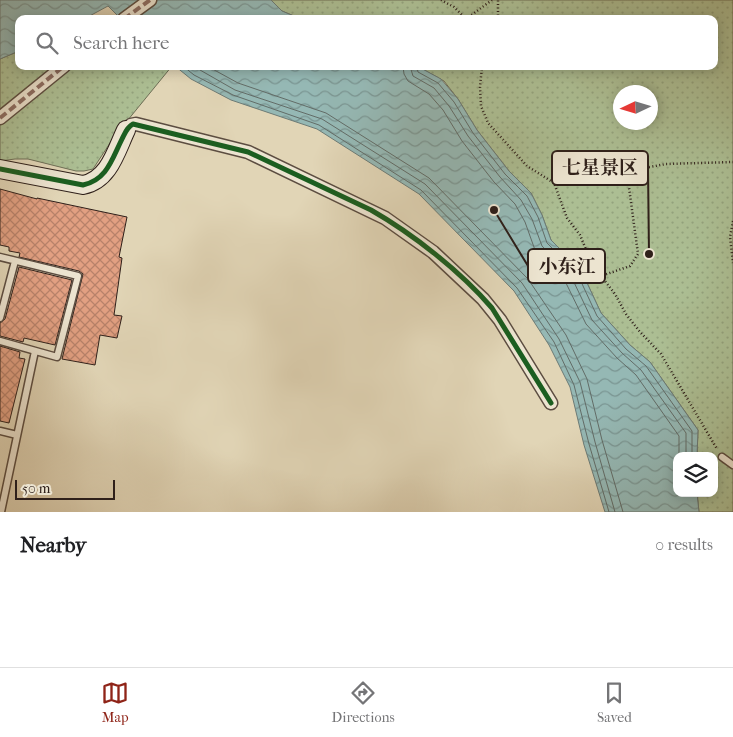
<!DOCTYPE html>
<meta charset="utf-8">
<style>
body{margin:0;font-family:"IM FELL French Canon","Noto Serif SC",serif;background:#f2f2f2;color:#202124}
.controls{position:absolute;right:15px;bottom:15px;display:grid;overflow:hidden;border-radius:10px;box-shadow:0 2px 12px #0003}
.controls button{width:45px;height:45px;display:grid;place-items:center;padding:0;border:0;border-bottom:1px solid #e0e0e0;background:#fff;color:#202124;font:25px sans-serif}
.compass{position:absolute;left:613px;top:85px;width:45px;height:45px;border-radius:50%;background:#fff;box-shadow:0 2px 12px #0003;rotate:266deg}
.scale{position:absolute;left:15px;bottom:12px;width:100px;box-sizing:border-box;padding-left:5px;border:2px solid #2f201a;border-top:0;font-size:14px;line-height:18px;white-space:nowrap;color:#2f201a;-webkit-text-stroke:4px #ece4d0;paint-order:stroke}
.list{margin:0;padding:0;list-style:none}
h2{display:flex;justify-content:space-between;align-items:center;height:65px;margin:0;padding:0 20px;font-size:21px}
h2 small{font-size:16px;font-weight:400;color:#757577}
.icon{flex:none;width:28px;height:28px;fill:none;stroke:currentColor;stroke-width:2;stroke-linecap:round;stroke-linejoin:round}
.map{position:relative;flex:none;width:733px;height:512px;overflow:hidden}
.search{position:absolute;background:#fff;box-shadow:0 2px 12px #0003;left:15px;right:15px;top:15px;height:55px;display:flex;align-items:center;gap:12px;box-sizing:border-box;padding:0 18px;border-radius:10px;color:#757577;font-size:19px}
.sheet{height:155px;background:#fff}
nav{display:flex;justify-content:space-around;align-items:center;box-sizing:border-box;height:70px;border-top:1px solid #e0e0e0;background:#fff;font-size:14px;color:#757577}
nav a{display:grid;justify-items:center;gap:2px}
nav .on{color:#8f2418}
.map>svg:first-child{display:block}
</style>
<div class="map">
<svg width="733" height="512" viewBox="0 0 733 512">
<defs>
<pattern id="park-dots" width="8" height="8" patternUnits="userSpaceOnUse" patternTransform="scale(1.25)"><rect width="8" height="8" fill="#acbe93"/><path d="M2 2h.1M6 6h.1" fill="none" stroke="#94a37e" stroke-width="1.8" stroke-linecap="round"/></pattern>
<pattern id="water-waves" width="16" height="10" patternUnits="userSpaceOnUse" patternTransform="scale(1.25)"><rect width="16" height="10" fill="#95b8b4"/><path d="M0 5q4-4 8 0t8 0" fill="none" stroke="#7a9592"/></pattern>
<pattern id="building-cross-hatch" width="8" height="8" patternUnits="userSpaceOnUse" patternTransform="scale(1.25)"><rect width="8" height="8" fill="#e2a082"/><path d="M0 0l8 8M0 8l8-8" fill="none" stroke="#b8826a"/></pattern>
</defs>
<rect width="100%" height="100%" fill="#e1d5b6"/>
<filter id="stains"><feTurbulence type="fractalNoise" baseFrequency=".004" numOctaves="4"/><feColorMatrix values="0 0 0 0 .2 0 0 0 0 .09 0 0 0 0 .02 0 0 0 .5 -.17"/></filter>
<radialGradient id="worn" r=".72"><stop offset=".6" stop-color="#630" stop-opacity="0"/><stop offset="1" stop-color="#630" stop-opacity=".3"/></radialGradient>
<!-- park -->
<path fill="url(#park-dots)" stroke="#6e6f56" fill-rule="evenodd" d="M271 0H733V512H699L697 493H714V456H697L698 430 650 362 630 345 601 313 581 270 551 240 542 215 531 193 509 171 477 130 458 99 444 81 417 66H714V19H301L282 11ZM620 92H650V122H620Z
M19 51V66H172L114 137 93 169 84 171H76L28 159H15L0 161V59Z"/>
<!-- water -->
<path fill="url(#water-waves)" stroke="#6c7b76" d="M0 0H271L282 11 301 19H121L108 6 84 19H19V51L0 59Z
M175 66H417L441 79 458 99 477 130 509 171 531 193 542 215 551 240 581 270 601 313 630 345 650 362 698 430 697 456H677V493H697L699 512H605L584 445 570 387 549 345 514 291 419 194 317 129 231 100 191 79Z"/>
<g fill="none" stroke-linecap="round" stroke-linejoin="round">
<!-- shore -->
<path stroke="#626c67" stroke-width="1" d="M183 66 194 75 233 95 319 125 421 190 517 288 554 342 574 385 589 444 609 512
M193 66 235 90 322 119 425 184 522 283 559 339 580 382 595 442 615 512
M207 66 238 83 326 113 429 178 528 279 566 335 587 379 602 440 623 512
M403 66 404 74 408 81 429 94 443 110 462 141 494 182 515 204 525 222 535 250 565 281 586 324 617 358 636 375 679 436V456
M410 66 413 76 434 88 449 106 468 136 500 177 521 200 532 219 542 246 571 276 592 320 622 353 641 370 686 433V456
M416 66 418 72 438 83 454 102 473 133 505 174 527 196 538 217 547 243 577 273 597 316 626 349 646 366 692 431V456"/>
</g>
<!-- building -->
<path fill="url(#building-cross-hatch)" stroke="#2f201a" d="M0 189 37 199V198L127 217 119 257 122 258 114 315 122 316 117 338 100 335 95 365 62 359 83 274 79 271 19 257 20 253 9 251V247L0 245Z
M19 267 72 280 55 345 24 338 23 342 0 336V323L5 319Z
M0 346 20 352 19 358 25 359 9 423 0 421Z"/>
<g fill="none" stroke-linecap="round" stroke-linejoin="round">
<defs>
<path id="lane" d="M0 257 78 276 57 357 0 341
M0 318 15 261
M0 431 17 435
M722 457 733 465
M1 512 35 351"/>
<path id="street" d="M124 19 150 0
M0 118 64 66
M126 130 131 125 136 124 248 152 385 218 433 252 483 299 500 320 551 403"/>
<path id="secondary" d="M0 169 83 185C109 180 116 151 126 130"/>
</defs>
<!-- lane casing -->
<use href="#lane" stroke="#5c4d41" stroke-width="9"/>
<!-- street casing -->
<use href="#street" stroke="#5c4d41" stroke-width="15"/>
<!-- secondary casing -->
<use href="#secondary" stroke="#2f201a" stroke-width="20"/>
<!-- path -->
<path stroke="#2f201a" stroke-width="2.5" stroke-dasharray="1 2.5" stroke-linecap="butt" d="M441 0 454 7 466 19 492 0
M498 19V0
M482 66 480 87 481 106 488 123 527 166 554 183 567 218 580 235 592 264 601 276 630 266 638 254 628 180 639 169 666 164 733 162
M733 221 730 237 733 263
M601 276 615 294 626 314 640 332 661 354 717 449"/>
<!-- lane -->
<use href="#lane" stroke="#ece4d0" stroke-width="6"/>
<!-- street -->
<use href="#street" stroke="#ece4d0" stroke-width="12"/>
<!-- secondary -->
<use href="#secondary" stroke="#ece4d0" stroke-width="18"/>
<!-- quiet -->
<path stroke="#8d6e63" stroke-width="4" stroke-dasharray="8 4" stroke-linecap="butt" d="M124 19 150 0
M0 118 64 66"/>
<defs>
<path id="cycleway" d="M0 169 83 185C107 180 112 159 122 139 125 133 127 127 133 124L248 152 371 210C413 234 460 271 492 308L551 403"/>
</defs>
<!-- cycleway casing -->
<use href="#cycleway" stroke="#ece4d0" stroke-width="8"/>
<!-- cycleway -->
<use href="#cycleway" stroke="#1b5e20" stroke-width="5"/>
</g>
<!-- callouts -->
<path fill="none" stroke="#2f201a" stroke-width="2" d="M649 254L648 168M494 210L528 266"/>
<g fill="#2f201a" stroke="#ece4d0" stroke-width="2">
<circle cx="649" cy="254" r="5"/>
<circle cx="494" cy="210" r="5"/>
</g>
<g fill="#ece4d0" stroke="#2f201a" stroke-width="2">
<rect x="552" y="151" width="96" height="34" rx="5"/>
<rect x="528" y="249" width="77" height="34" rx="5"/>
</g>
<g font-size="19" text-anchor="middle" font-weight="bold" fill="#2f201a">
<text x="600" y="174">七星景区</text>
<text x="567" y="273">小东江</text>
</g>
<rect width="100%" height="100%" filter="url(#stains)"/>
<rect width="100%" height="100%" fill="url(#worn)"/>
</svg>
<div class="controls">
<button><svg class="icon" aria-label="layers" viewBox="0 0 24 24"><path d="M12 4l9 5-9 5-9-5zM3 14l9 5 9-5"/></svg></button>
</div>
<svg class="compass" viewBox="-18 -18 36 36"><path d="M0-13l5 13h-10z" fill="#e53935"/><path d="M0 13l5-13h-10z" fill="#757577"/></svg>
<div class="scale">50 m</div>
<div class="search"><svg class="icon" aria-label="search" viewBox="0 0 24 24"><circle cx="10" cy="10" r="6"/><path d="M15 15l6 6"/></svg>Search here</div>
</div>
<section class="sheet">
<h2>Nearby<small>0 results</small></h2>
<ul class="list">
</ul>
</section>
<nav>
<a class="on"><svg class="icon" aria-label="map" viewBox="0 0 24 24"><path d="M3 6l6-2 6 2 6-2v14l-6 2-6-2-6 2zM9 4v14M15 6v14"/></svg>Map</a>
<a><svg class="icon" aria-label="directions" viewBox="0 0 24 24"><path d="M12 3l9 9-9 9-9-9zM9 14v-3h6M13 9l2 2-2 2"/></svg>Directions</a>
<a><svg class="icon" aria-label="saved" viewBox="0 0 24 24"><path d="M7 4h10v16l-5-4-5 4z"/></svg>Saved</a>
</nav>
